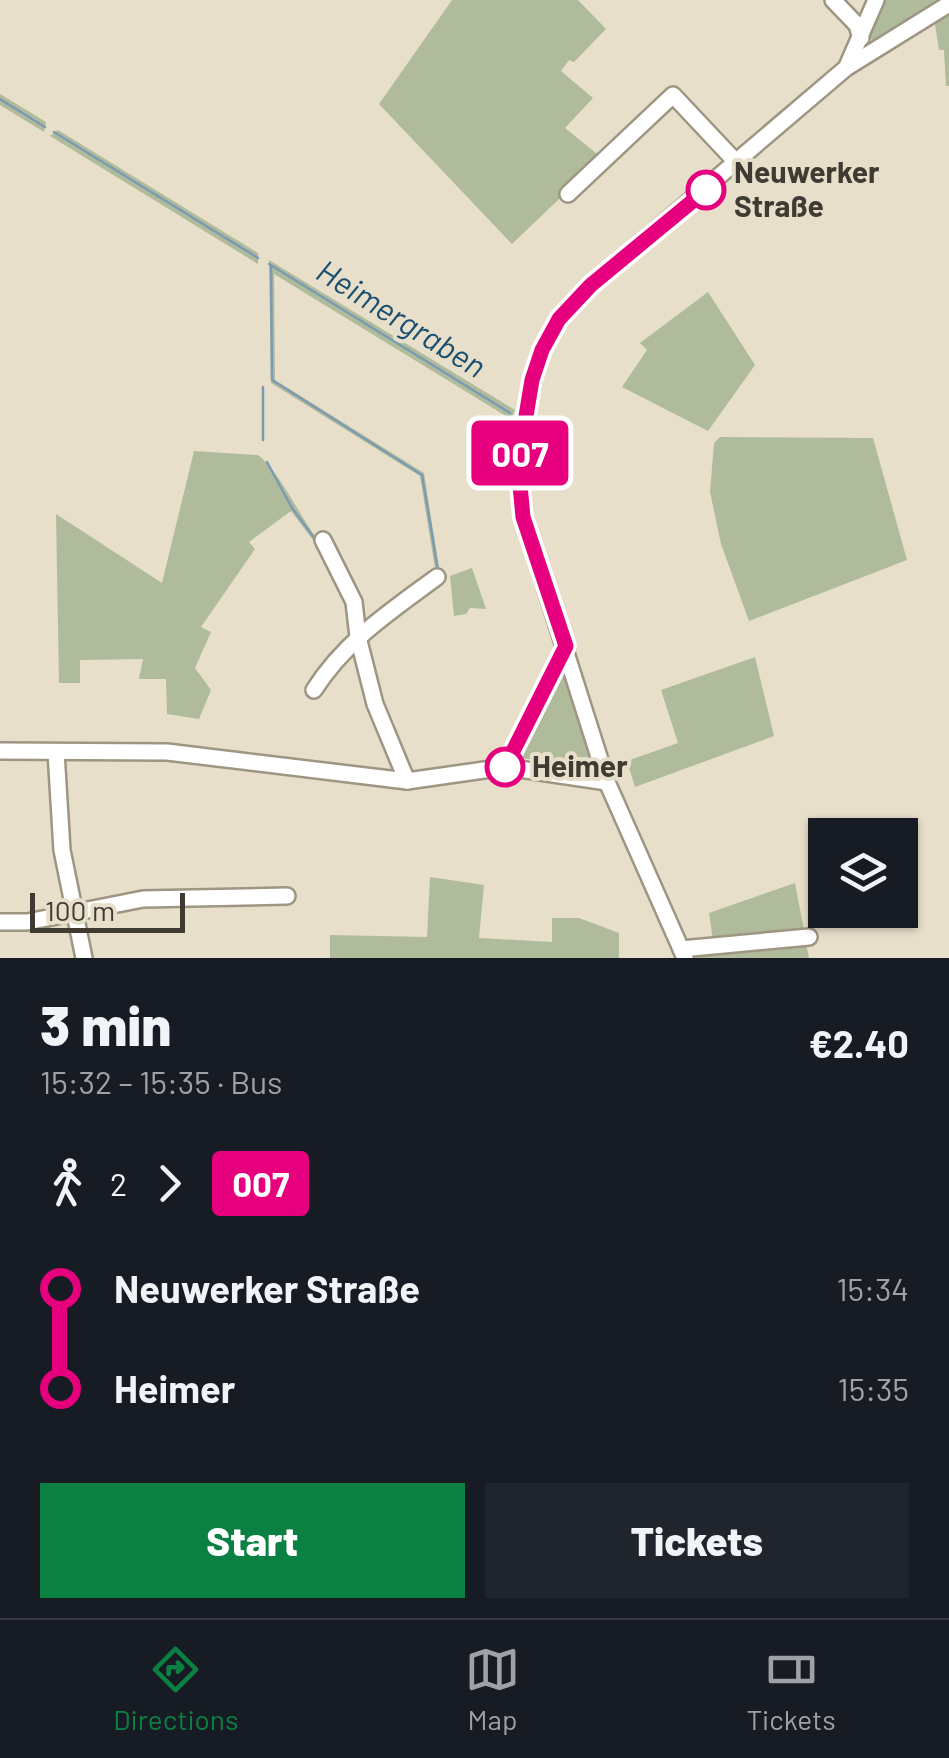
<!DOCTYPE html>
<html lang="en">
<head>
<meta charset="utf-8">
<style>
  :root { --surface:#171b24; --page:#20242c; --text:#f1f3f6; --muted:#9ea1a6; --line:#363941; --accent:#0b8043 }
  body { margin:0; font-family:Barlow,sans-serif; background:var(--page); color:var(--text); height:100vh; display:flex; flex-direction:column; font-size:38px; white-space:nowrap }
  * { box-sizing:border-box; margin:0 }
  p { font-size:32px; color:var(--muted) }
  .icon { flex:none; width:55px; height:55px; fill:none; stroke:currentColor; stroke-width:2; stroke-linecap:round; stroke-linejoin:round }
  .map { position:relative; height:958px; overflow:hidden }
  .details { display:flex; flex-direction:column; background:var(--surface); flex:1 }
  .details>* { flex:none }
  .badge { padding:0 20px; border-radius:8px; font-size:35px; line-height:65px }
  .controls { position:absolute; left:808px; top:818px; display:grid; gap:20px }
  .controls a { display:grid; place-items:center; width:110px; height:110px; border-radius:0px; background:var(--surface); box-shadow:0 2px 8px #0004; font-size:50px }
  .scale { position:absolute; left:30px; bottom:25px; width:155px; box-sizing:border-box; padding-left:10px; border:5px solid #3f3b33; border-top:0; font-size:28px; line-height:35px; white-space:nowrap; color:#3f3b33; -webkit-text-stroke:8px #e8dfcb; paint-order:stroke }
  .map>.badge { position:absolute; translate:-50% -50%; box-shadow:0 0 0 5px #fff }
  .legs { display:flex; align-items:center; gap:15px; height:110px; padding:0 40px; font-size:32px }
  .legs p { margin-inline-start:auto }
  .overview { display:flex; align-items:center; justify-content:space-between; height:170px; padding:0 40px }
  h1 { font-size:55px; font-weight:800; line-height:75px }
  .button { display:flex; gap:20px; margin-top:auto; padding:20px 40px }
  .button a { flex:1; height:115px; border-radius:0px; background:var(--accent); color:#fff; font-size:40px; font-weight:800; line-height:115px; text-align:center }
  .button a+a { background:var(--page); color:var(--text) }
  ul { padding:0 40px; list-style:none }
  li { display:flex; align-items:center; gap:35px; height:100px; font-size:38px }
  li i { display:grid; place-items:center; width:15px; height:100%; margin:0 12px; background:currentColor }
  li i::after { content:''; width:25px; height:25px; margin:-12px; border:8px solid; border-radius:50%; background:var(--surface) }
  li p { margin-inline-start:auto }
  li:first-child i { background:linear-gradient(#0000 50%,currentColor 0) }
  li:last-child i { background:linear-gradient(currentColor 50%,#0000 0) }
  .tabs { display:flex; justify-content:space-around; align-items:center; height:140px; border-top:2px solid var(--line); background:var(--surface); font-size:28px; color:var(--muted) }
  .tabs a { display:grid; justify-items:center; gap:5px }
  .tabs .active { color:var(--accent) }
  .map>svg:first-child { display:block }
  .green { fill:#afbb9a }
  .lines { fill:none; stroke-linecap:round; stroke-linejoin:round }
  .stream { stroke:#7c9bb2; stroke-width:2.5 }
  .minor-casing { stroke:#9e9582; stroke-width:20 }
  .minor { stroke:#fff; stroke-width:15 }
  .line-1-casing { stroke:#fff; stroke-width:22 }
  .line-1 { stroke:#e6007e; stroke-width:15 }
  .stop-1-dot { fill:#fff; stroke:#e6007e; stroke-width:5 }
  .labels { text-anchor:middle; stroke-width:8; stroke-linejoin:round; paint-order:stroke }
  .stop-label { font-size:30px; font-weight:bold; fill:#3f3b33; stroke:#e8dfcb; text-anchor:start }
  .water-label { font-size:32px; font-style:italic; fill:#1a4f70; stroke:#e8dfcb }
</style>
</head>
<body>
<div class="map">
<svg width="949" height="958" viewBox="0 0 949 958">
  <rect width="100%" height="100%" fill="#e8dfcb"/>
  <g class="green">
    <path d="M452,0H578L606,29L574,62L569,60L561,71L593,98L565,128L602,158L512,244L379,104Z"/>
    <path d="M881,0H945L876,42L869,38L868,30Z"/>
    <path d="M949,15V86H946L944,50H939L935,24Z"/>
    <path d="M0,94L46,122L44,132L0,105Z"/>
    <path d="M58,130L258,253V264L50,136Z"/>
    <path d="M269,260L515,410L511,419L274,274L275,380L424,473L440,574L436,575L420,476L271,383Z"/>
    <path d="M708,292L755,365L708,431L622,387L647,350L640,343Z"/>
    <path d="M720,437L873,438L907,560L749,621L721,544L710,492L714,443Z"/>
    <path d="M194,451L258,455C279,471 298,513 317,539L313,540L291,511L249,542L255,549L201,627L211,632L195,668L211,690L199,719L167,714L166,679H139L143,659L80,660V683H59L56,514L162,583Z"/>
    <path d="M472,568L486,609L470,608L466,614L454,616L450,576Z"/>
    <path d="M755,657L774,736L635,787L627,761L678,743L661,690Z"/>
    <path d="M561,674L566,676L594,764L588,769L516,757Z"/>
    <path d="M430,877L484,885L479,938L552,942V918H579L619,933V958H330V935L427,937Z"/>
    <path d="M795,883L804,930L713,940L709,913Z"/>
    <path d="M806,943L809,958H697L695,954Z"/>
  </g>
  <g class="lines">
    <g class="stream">
      <path d="M0,99L45,127"/>
      <path d="M54,132L258,258"/>
      <path d="M269,264L510,413"/>
      <path d="M271,266L272,380L422,475L438,570"/>
      <path d="M263,387V440"/>
      <path d="M267,462L292,508L315,539"/>
    </g>
    <defs>
      <g id="minor">
        <path d="M833,0L857,25L861,38"/>
        <path d="M848,64L876,0"/>
        <path d="M568,194L673,95L737,163"/>
        <path d="M323,540L354,602L358,637L375,704L407,781"/>
        <path d="M314,690C345,641 391,611 437,577"/>
        <path d="M0,751L167,752L407,781L505,767L607,782"/>
        <path d="M56,752L62,850L84,958"/>
        <path d="M505,767L567,647"/>
        <path d="M0,922H27L143,899L287,896"/>
        <path d="M681,949L809,937"/>
        <path d="M685,958L607,782L523,517L518,464L533,380L542,350L559,319L591,285L846,68L949,4"/>
      </g>
    </defs>
    <use href="#minor" class="minor-casing"/>
    <use href="#minor" class="minor"/>
  </g>
  <g class="lines">
    <defs>
      <path id="line-1" d="M505,767L566,646L523,517L518,464L532,380L542,350L559,319L591,285L706,190"/>
    </defs>
    <use href="#line-1" class="line-1-casing"/>
    <use href="#line-1" class="line-1"/>
  </g>
  <g class="stop-1-dot">
    <circle cx="706" cy="190" r="18"/>
    <circle cx="505" cy="767" r="18"/>
  </g>
  <g class="labels">
    <g class="stop-label">
      <text x="734" y="183">Neuwerker<tspan x="734" dy="34">Straße</tspan></text>
      <text x="532" y="777">Heimer</text>
    </g>
    <g class="water-label">
      <text transform="translate(401 319) rotate(32)" y="11">Heimergraben</text>
    </g>
  </g>
</svg>
<div class="controls">
<a><svg class="icon" aria-label="layers" viewBox="0 0 24 24"><path d="M12 4l9 5-9 5-9-5zM3 14l9 5 9-5"/></svg></a>
</div>
<div class="scale">100 m</div>
<b class="badge" style="left:520px;top:453px;background:#e6007e;color:#fff">007</b>
</div>
<section class="details">
<div class="overview"><div><h1>3 min</h1><p>15:32 – 15:35 · Bus</p></div><b>€2.40</b></div>
<div class="legs"><svg class="icon" aria-label="walk" viewBox="0 0 24 24"><circle cx="13" cy="4" r="2"/><path d="M13 8l-2 6 4 7M11 14l-3 7M7 12l3-4h3l4 4"/></svg>2<svg class="icon" aria-label="forward" viewBox="0 0 24 24"><path d="M9 5l7 7-7 7"/></svg><b class="badge" style="background:#e6007e;color:#fff">007</b></div>
<ul>
<li><i style="color:#e6007e"></i><b>Neuwerker Straße</b><p>15:34</p></li>
<li><i style="color:#e6007e"></i><b>Heimer</b><p>15:35</p></li>
</ul>
<div class="button"><a>Start</a><a>Tickets</a></div>
</section>
<nav class="tabs">
<a class="active"><svg class="icon" aria-label="directions" viewBox="0 0 24 24"><path d="M12 3l9 9-9 9-9-9zM9 14v-3h6M13 9l2 2-2 2"/></svg>Directions</a>
<a><svg class="icon" aria-label="map" viewBox="0 0 24 24"><path d="M3 6l6-2 6 2 6-2v14l-6 2-6-2-6 2zM9 4v14M15 6v14"/></svg>Map</a>
<a><svg class="icon" aria-label="tickets" viewBox="0 0 24 24"><path d="M3 7h18v10H3zM15 7v10"/></svg>Tickets</a>
</nav>
</body>
</html>
